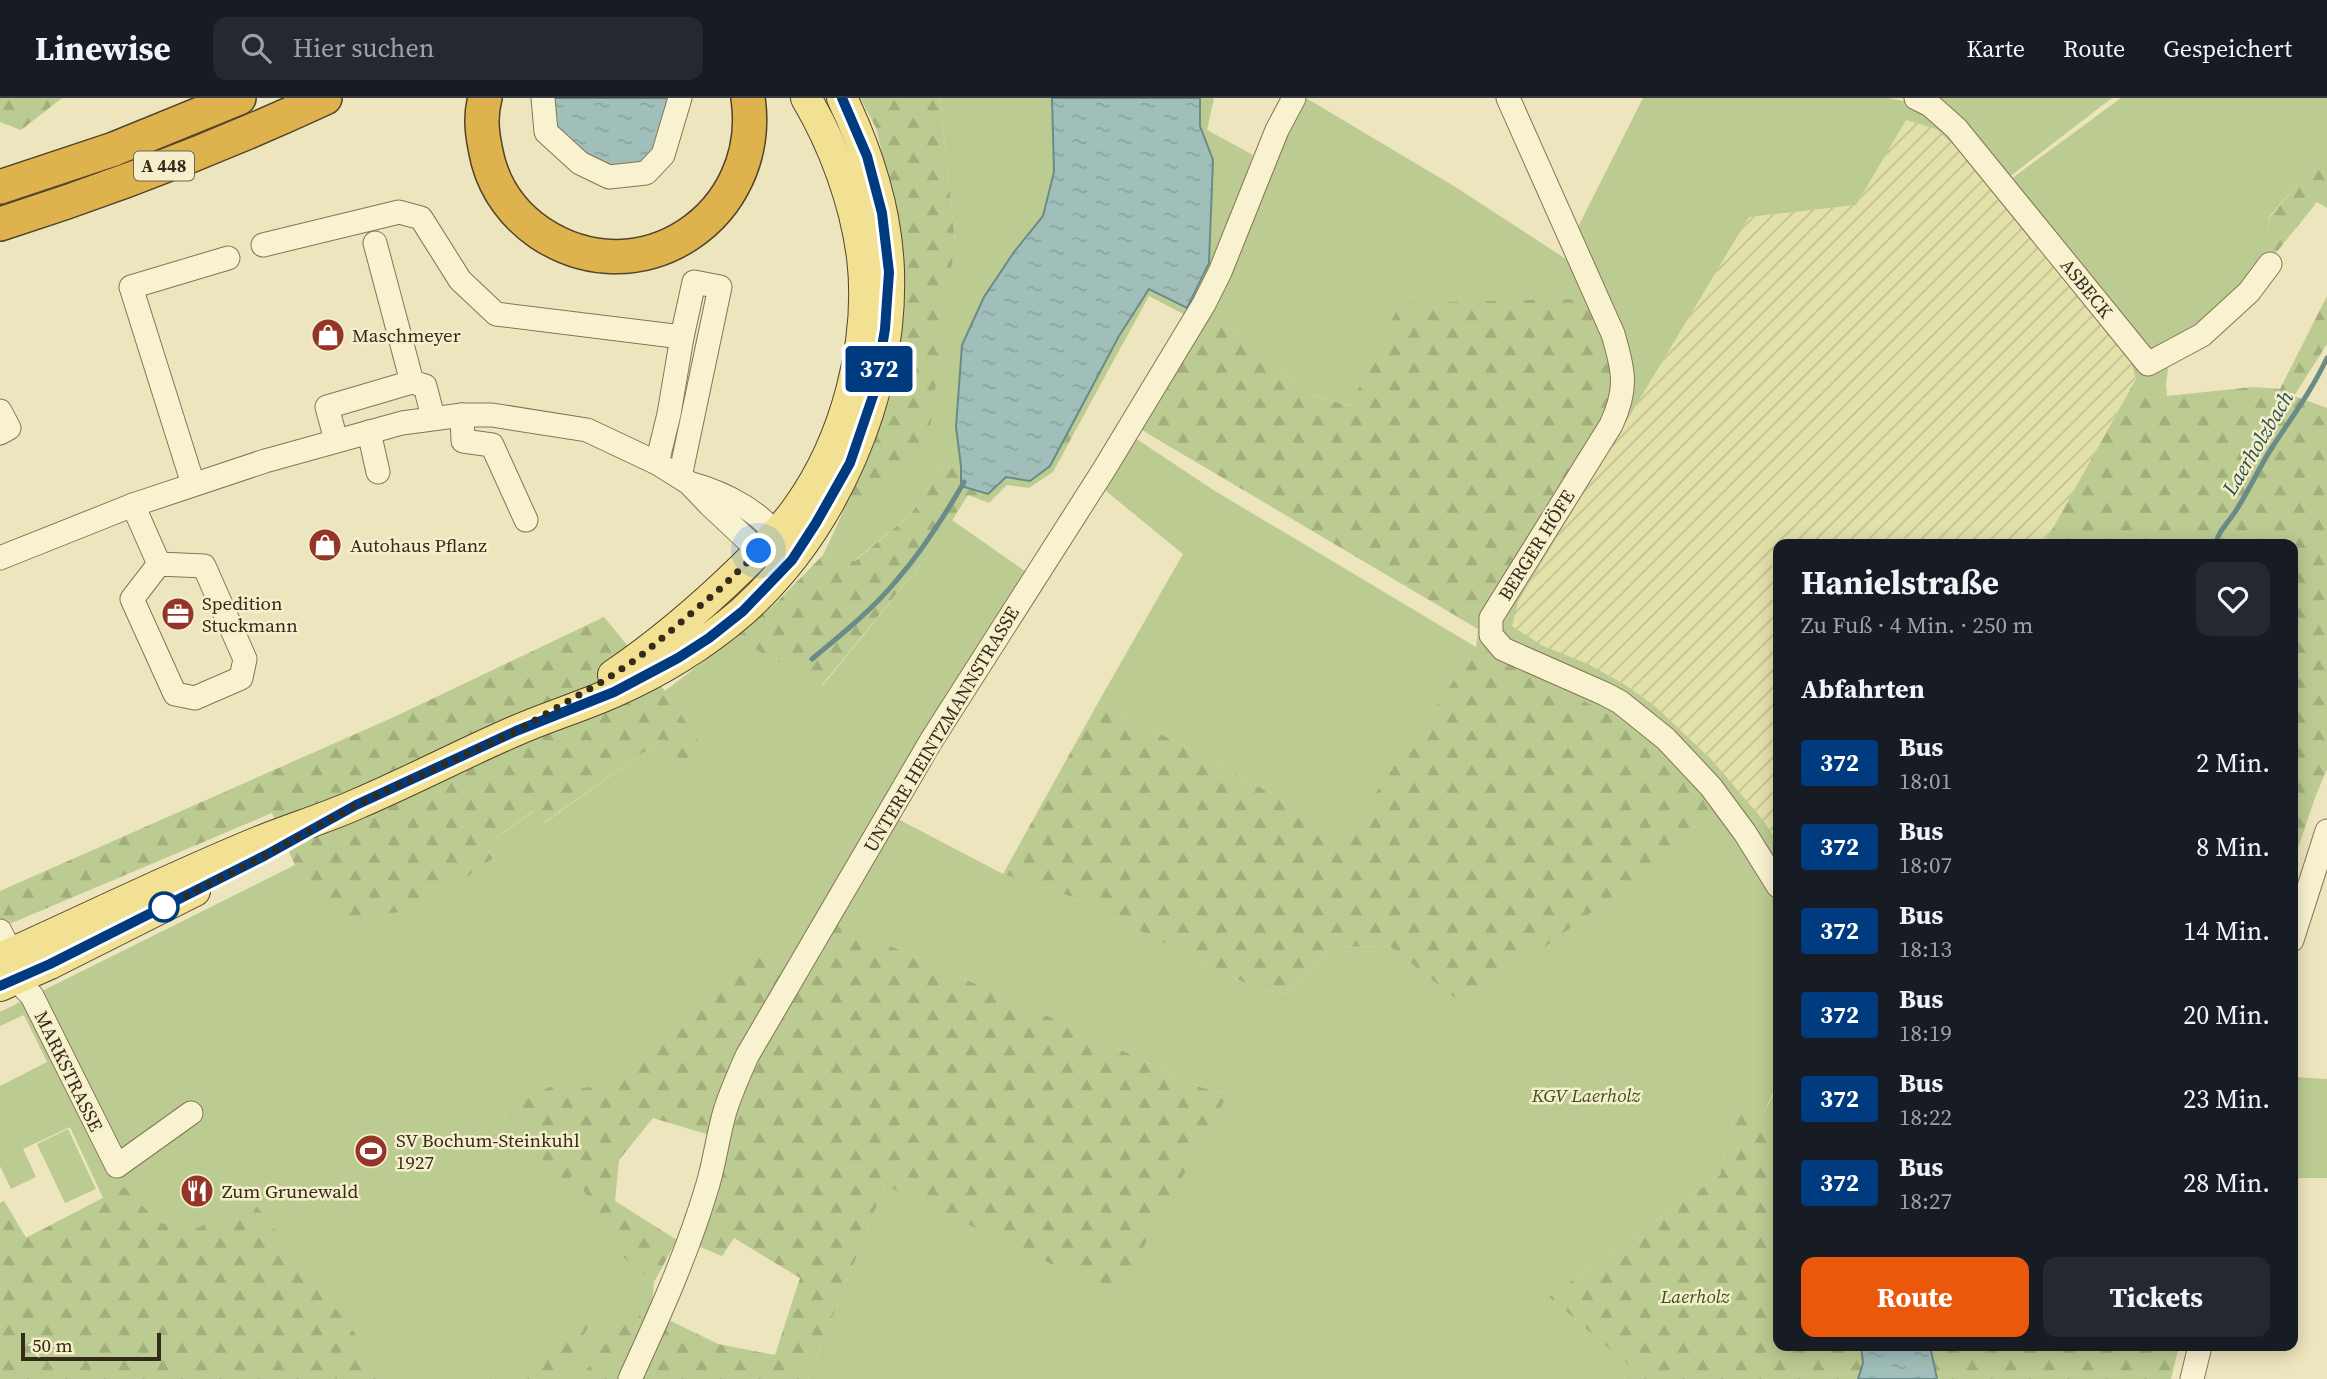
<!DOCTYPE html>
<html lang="de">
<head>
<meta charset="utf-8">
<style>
  :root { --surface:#171b24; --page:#242831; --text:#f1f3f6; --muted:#9ea1a6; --line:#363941; --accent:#ea580c }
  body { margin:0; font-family:"Source Serif 4",serif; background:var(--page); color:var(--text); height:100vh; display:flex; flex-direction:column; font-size:26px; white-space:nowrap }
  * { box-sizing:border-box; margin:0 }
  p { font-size:23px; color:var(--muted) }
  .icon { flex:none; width:38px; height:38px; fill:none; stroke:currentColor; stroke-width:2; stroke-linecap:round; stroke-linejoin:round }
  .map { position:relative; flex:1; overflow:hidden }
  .panel { position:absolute; left:1773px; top:441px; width:525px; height:812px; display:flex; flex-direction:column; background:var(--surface); border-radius:14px; box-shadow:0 4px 18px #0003 }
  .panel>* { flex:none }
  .badge { padding:0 14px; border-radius:5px; font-size:24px; line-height:46px }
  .scale { position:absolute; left:21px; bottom:18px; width:140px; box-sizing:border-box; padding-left:7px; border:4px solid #342b1b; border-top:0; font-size:19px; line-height:24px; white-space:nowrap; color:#342b1b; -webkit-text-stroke:5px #f5efcc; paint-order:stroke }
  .you { position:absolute; width:35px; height:35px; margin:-18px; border:5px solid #fff; border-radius:50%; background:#1a73e8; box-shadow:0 0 0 10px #1a73e833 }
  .map>.badge { position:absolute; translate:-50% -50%; box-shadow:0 0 0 4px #fff }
  h2 { padding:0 28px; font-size:26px; line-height:63px }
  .round { display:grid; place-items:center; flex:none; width:74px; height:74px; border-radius:14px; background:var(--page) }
  .headline { display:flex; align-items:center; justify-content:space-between; height:119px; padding:0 28px }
  h1 { font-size:33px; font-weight:700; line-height:52px }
  .action { display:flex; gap:14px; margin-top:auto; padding:14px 28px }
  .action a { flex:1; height:80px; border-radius:14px; background:var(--accent); color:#fff; font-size:28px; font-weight:700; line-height:80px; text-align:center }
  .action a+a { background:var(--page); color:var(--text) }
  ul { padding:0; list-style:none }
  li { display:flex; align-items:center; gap:21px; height:84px; padding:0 28px }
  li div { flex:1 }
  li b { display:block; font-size:26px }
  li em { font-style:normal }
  li .badge { min-width:77px; font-weight:700; text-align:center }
  header { display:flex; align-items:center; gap:42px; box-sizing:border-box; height:98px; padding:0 35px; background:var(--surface); border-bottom:2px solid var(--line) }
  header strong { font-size:33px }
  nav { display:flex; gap:38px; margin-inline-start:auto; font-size:24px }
  .search { width:490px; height:63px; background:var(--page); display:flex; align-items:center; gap:18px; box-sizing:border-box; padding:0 24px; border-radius:14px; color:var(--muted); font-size:26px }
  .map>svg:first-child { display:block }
  .farmland { fill:url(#farmland-furrows) }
  .green { fill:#bccb91 }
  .forest { fill:url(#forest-firs) }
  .water { fill:url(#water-ripples); stroke:#698c88; stroke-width:2 }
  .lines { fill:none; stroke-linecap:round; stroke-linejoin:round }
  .stream { stroke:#698c88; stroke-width:5 }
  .minor-casing { stroke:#857556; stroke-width:25 }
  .major-casing { stroke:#52432b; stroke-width:32 }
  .highway-casing { stroke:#52432b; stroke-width:36 }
  .minor { stroke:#f8f2d0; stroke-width:23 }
  .major { stroke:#f2e193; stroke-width:30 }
  .highway { stroke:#deb24c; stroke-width:33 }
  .line-casing { stroke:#fff; stroke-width:16 }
  .line { stroke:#003b80; stroke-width:10 }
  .walk { stroke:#342b1b; stroke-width:7; stroke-dasharray:0 12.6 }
  .stop-dot { fill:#fff; stroke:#003b80; stroke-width:3.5 }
  .labels { text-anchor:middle; stroke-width:5; stroke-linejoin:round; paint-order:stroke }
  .shield { fill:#f5efcc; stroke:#6e6650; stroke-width:2 }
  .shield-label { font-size:18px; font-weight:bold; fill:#342b1b }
  .street-label { font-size:19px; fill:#342b1b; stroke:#f5efcc }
  .poi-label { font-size:19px; fill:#342b1b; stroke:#f5efcc; text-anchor:start }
  .park-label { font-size:19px; font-style:italic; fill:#3e5122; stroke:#f5efcc }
  .water-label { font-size:21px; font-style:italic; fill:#2a5154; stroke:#f5efcc }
</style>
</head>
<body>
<header>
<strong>Linewise</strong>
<div class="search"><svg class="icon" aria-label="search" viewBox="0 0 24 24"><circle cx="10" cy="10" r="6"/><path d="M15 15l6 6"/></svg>Hier suchen</div>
<nav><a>Karte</a><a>Route</a><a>Gespeichert</a></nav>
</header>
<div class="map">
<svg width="2327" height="1281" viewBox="0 0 2327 1281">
  <defs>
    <pattern id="farmland-furrows" width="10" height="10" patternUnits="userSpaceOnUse" patternTransform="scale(1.75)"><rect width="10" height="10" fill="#e3e1aa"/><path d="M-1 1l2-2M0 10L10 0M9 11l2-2" fill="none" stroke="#c3c192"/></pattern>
    <pattern id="forest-firs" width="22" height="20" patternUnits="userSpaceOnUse" patternTransform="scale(1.75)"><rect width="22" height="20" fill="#bccb91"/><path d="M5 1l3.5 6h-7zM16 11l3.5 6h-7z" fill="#a2ae7c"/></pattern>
    <pattern id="water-ripples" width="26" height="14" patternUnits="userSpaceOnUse" patternTransform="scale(1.75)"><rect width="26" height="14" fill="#a1bfba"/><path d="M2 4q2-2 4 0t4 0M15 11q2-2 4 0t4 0" fill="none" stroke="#8ba49f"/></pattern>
  </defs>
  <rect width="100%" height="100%" fill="#ede5bd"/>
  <path class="farmland" d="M1906,21L1936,31L1967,59L2048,154L2132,264L2136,281L2044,446H1778V745L1763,722L1712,662L1656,609L1624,586L1588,566L1541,547L1511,528L1518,504L1749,119L1856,107Z"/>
  <g class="green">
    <path d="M940,0H1214L1207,32L1253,57L1217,166L1187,218L1149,198L1103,282L1088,266L958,344L911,416L854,463L823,457L839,423L860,414L955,142Z"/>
    <path d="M1306,0L1457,90L1566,161L1577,131L1643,0H1889L1917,6L1922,0H2112L2008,80L2011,81L2121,0H2327V60L2298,86L2268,120L2271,161L2243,193L2171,249L2166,286L2167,298L2136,281L2131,264L2048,154L1967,59L1936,31L1906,22L1856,107L1749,119L1518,504L1512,528L1541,547L1588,566L1624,586L1656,609L1712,662L1763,722L1778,745V985L1760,1022L1739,993L1720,1077L1549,1199L1633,1270L1624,1281H808L885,1087L1228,996L1200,989L1070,928L837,824L896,720L1003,776L1072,799L1257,891L1285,896L1332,849L1389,848L1465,908L1342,745L1260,689L1099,603L1183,456L1101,389L1132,338L1215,393L1476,549L1478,531L1607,322L1400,205L1351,308L1310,296L1211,213L1242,151L1273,60Z"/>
    <path d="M952,422L1029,476L732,975L653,1020L599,1066L622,1151L654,1184L650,1222L622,1281H0V1105L4,1103L26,1140L103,1100L70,1029L23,1051L36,1079L11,1091L0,1068V988L47,964L24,917L0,928V914L295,767L304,788L493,759L485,748L534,713L544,725L663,641L703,651L665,593L734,540L823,587L938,445Z"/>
    <path d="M2293,979L2327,981V1080H2293Z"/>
    <path d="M68,1031L96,1091L65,1105L37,1046Z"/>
  </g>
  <g class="forest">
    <path d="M0,0H62L21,32L0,24Z"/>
    <path d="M860,0H940L955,142L930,331L860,414L839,423L892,295L903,186L900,132L876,30Z"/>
    <path d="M2327,60V110L2317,104L2271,161L2268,121L2298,86Z"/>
    <path d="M2327,198V246L2294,298L2327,310V671L2316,697L2293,765L2292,446H2044L2136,281L2167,298L2253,289L2280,291Z"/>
    <path d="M1587,201L1609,246L1613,290L1607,322L1478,531L1140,331L1211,213L1310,296L1350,308L1400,205Z"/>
    <path d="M1088,266L1103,282L1053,374L1029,390L1007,387L989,405L968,397L938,445L822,587L734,540L777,504L823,457L855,463L911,416L958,344L957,324Z"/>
    <path d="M604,519L665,593L704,651L681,664L663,641L543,725L533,713L485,748L493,760L419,813L345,818L304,788L272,715L0,830V793L394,619Z"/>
    <path d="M1477,549L1609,616L1676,669L1720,719L1465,908L1389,848L1332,849L1285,896L1257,891L1072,799L1003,776L1099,603L1260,689L1342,744Z"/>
    <path d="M837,824L1070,928L1200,989L1228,996L1117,1197L885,1087L808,1281H640L667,1221L718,1246L775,1257L800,1180L734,1140L722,1158L698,1148L726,1042L653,1020L619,1062L615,1103L677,1142L654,1184L618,1155L573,1073L567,1093L506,1014L549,989L568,993L590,989L660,942L764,845L806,880Z"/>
    <path d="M1778,989V1248H2179L2171,1281H1624L1632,1270L1549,1199L1720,1077L1739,992L1760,1021Z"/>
    <path d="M124,1089L159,1125L198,1130L251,1101L390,1281H0V1105L4,1103L26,1140Z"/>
    <path d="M634,1206L644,1225L614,1281H580Z"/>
    <path d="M599,1212L571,1257L545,1281H478L499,1280L523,1270Z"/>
  </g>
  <g class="water">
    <path d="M552,0H672L651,61L623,73C603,64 559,46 553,22C552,15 553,7 552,0Z"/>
    <path d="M1052,0H1200V28L1213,62L1209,165L1187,210L1149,191L1119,238L1050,368L1030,383L1006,379L988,396L961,388V368L956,329L962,247L984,199L1014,154L1043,118L1054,74Z"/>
    <path d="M1861,1248H1930L1937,1281H1858L1863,1265Z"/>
  </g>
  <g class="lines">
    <g class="stream">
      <path d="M2216,446C2218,433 2228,425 2235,414C2249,393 2259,369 2273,348C2292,319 2312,292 2327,260"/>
      <path d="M812,561C841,537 872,512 896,483C922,453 944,419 964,384"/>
    </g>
    <defs>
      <g id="minor">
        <path d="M543,0L546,34L580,65L609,79L646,75L663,57L680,0"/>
        <path d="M1508,0L1613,236C1624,273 1628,291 1611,327L1491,520V537L1503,551L1605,596L1620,604L1666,641L1711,689L1745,735L1778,788"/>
        <path d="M1916,0L1930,7L1956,30L2148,266L2202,237L2249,194L2270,166"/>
        <path d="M375,145L412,284L425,288L433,319"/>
        <path d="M263,147L399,114L421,120L460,182L496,216L682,239L669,316L657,365"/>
        <path d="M0,313L9,330L0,335"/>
        <path d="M462,317L463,343L492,347L526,422"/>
        <path d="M369,334L378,374"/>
        <path d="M336,342L327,309L412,284"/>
        <path d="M680,379L720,189L694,184L682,239"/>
        <path d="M689,385C726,395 765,415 785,449"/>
        <path d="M193,386L131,189L228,160"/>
        <path d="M133,407L159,466"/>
        <path d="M0,460L133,407L265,363L402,325L462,317H492L587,332L657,365L689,385L710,407L759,453L775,457"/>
        <path d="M159,466L204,468L245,561L241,580L195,600L175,596L132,501Z"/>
        <path d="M0,833L11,855L14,871"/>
        <path d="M2292,842L2327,733"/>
        <path d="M3,874L16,881L32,898L117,1068L191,1015"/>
        <path d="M630,1281C659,1218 688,1154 708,1086C715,1062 718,1037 725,1013C731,994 739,976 747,958L931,643L1105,370L1204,206L1220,174L1277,32L1294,0"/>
        <path d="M2192,1281L2200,1248"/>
      </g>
      <g id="major">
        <path d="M613,577C660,545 703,508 743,469C762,450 782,432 797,410C846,342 872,243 862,159C855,105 834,47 806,0"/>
        <path d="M0,860C87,821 172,779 260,743C292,730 326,720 357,706C411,683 462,656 515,633C547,619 580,609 612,595C658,575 704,547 742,514C834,432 893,297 889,173C887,113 868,54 842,0"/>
        <path d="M0,888L50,866L195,793"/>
      </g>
      <g id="highway">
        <path d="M485,0C479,21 483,42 488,63C496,93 515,118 540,135C641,202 765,117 748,0"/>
        <path d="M0,89L114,51L239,0"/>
        <path d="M0,126C111,91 219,49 325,0"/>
      </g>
    </defs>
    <use href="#minor" class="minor-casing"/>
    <use href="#major" class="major-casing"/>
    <use href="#highway" class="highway-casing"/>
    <use href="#minor" class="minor"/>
    <use href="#major" class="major"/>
    <use href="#highway" class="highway"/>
  </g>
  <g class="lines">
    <defs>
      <path id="line" d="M0,888L50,866L266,757L356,707L516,633L614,594L678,560L709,540L743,513L792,462L816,425L850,365L875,292L885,231L889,174L882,115L867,58L842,0"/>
    </defs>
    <use href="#line" class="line-casing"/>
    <use href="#line" class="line"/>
    <path class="walk" d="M164,809L266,757L356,707L516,633L605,582L638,560L673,531L722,489L759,453"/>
  </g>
  <defs>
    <symbol id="shop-disc" viewBox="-11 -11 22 22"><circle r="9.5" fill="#943527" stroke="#f5efcc"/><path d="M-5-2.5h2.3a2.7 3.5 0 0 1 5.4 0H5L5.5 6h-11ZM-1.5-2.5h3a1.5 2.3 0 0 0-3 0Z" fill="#fff"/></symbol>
    <symbol id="office-disc" viewBox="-11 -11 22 22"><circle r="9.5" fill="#943527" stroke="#f5efcc"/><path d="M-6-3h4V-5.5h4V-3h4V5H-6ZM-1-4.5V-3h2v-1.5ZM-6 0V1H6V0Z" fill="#fff"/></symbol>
    <symbol id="stadium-disc" viewBox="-11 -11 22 22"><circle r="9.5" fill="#943527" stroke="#f5efcc"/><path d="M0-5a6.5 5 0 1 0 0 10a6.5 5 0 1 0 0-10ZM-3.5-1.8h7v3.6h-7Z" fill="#fff"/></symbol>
    <symbol id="restaurant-disc" viewBox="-11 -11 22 22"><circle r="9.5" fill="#943527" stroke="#f5efcc"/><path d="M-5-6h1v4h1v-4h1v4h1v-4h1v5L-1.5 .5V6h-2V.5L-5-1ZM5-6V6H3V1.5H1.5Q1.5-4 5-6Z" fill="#fff"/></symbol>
  </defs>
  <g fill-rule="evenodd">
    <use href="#shop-disc" x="309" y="218" width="38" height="38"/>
    <use href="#shop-disc" x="306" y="428" width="38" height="38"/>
    <use href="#office-disc" x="159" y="497" width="38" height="38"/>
    <use href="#stadium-disc" x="352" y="1034" width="38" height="38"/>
    <use href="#restaurant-disc" x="178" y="1074" width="38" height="38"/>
  </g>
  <circle class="stop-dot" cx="164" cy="809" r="14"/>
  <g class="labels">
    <rect class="shield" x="134" y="53.5" width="60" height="29" rx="5"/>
    <g class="shield-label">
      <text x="164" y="74">A 448</text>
    </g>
    <g class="street-label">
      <text transform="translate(2087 190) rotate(51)" y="7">ASBECK</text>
      <text transform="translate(1536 447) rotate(-58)" y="7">BERGER HÖFE</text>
      <text transform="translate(941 631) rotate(-59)" y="7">UNTERE HEINTZMANNSTRASSE</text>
      <text transform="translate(69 973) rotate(64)" y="7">MARKSTRASSE</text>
    </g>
    <g class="poi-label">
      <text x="352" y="244">Maschmeyer</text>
      <text x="350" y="454">Autohaus Pflanz</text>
      <text x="202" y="512">Spedition<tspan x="202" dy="22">Stuckmann</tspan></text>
      <text x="396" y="1049">SV Bochum-Steinkuhl<tspan x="396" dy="22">1927</tspan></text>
      <text x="222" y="1100">Zum Grunewald</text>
    </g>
    <g class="park-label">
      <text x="1586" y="1004">KGV Laerholz</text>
      <text x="1695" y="1205">Laerholz</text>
    </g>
    <g class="water-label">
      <text transform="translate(2258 345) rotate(-59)" y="7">Laerholzbach</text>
    </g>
  </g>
</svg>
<div class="scale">50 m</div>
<div class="you" style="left:759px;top:453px"></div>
<b class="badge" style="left:879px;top:271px;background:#003b80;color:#fff">372</b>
<section class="panel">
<div class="headline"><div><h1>Hanielstraße</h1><p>Zu Fuß · 4 Min. · 250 m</p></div><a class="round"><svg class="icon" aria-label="heart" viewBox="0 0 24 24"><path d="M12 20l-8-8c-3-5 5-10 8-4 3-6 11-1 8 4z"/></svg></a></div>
<h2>Abfahrten</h2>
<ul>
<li><span class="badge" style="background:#003b80;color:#fff">372</span><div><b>Bus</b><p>18:01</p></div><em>2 Min.</em></li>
<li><span class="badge" style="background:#003b80;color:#fff">372</span><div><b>Bus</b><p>18:07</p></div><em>8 Min.</em></li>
<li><span class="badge" style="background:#003b80;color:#fff">372</span><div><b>Bus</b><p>18:13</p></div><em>14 Min.</em></li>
<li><span class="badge" style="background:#003b80;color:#fff">372</span><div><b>Bus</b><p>18:19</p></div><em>20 Min.</em></li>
<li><span class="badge" style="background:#003b80;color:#fff">372</span><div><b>Bus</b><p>18:22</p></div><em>23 Min.</em></li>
<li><span class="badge" style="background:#003b80;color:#fff">372</span><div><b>Bus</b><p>18:27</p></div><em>28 Min.</em></li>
</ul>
<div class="action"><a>Route</a><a>Tickets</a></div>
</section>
</div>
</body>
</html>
